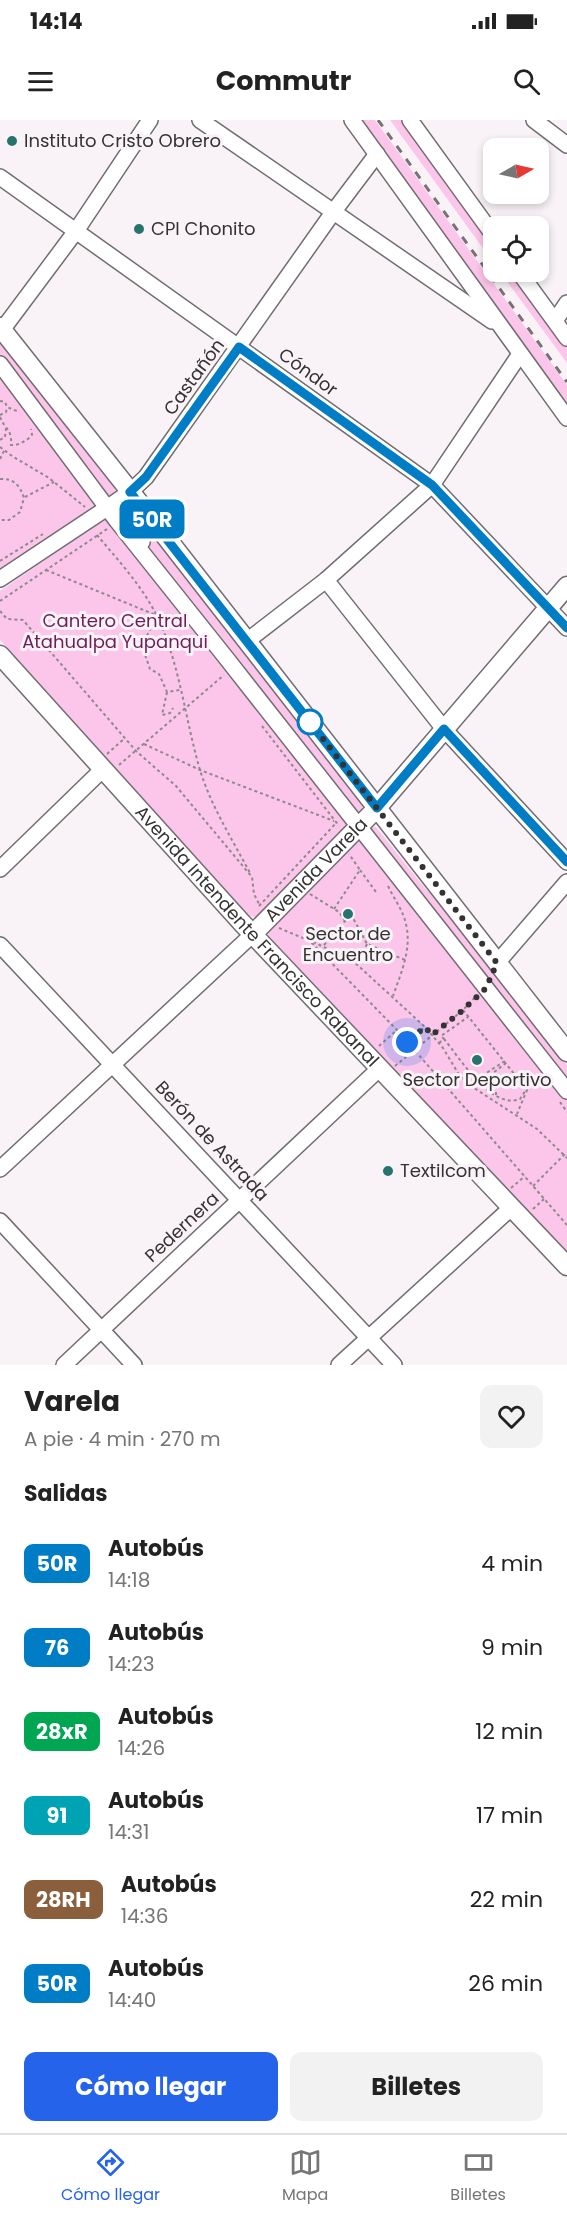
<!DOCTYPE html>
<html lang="es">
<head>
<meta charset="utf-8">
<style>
  :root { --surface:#fff; --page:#f2f2f2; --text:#222; --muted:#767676; --line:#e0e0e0; --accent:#2563eb }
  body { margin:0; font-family:Poppins,sans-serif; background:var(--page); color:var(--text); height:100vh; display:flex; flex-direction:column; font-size:22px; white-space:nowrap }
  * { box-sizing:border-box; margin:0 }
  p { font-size:20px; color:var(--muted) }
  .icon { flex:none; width:33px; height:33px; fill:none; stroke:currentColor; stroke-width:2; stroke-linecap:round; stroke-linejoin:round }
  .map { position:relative; height:1245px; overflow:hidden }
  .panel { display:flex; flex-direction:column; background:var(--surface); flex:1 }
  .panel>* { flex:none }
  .badge { padding:0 12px; border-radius:9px; font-size:21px; line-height:39px }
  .needle { width:39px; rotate:81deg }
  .buttons { position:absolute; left:483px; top:18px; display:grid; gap:12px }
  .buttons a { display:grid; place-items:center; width:66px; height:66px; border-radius:12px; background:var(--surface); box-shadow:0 3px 9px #0003; font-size:30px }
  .you { position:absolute; width:30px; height:30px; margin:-15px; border:4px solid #fff; border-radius:50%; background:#1a73e8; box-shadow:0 0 0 9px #1a73e833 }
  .map>.badge { position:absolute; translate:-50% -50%; box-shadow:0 0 0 3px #fff }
  h2 { padding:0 24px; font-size:22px; line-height:54px }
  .round { display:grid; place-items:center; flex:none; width:63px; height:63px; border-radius:12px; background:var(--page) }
  .headline { display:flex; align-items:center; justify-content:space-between; height:102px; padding:0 24px }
  h1 { font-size:28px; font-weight:700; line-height:45px }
  .primary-button { display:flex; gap:12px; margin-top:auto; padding:12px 24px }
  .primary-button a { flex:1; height:69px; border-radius:12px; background:var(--accent); color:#fff; font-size:24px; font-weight:700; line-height:69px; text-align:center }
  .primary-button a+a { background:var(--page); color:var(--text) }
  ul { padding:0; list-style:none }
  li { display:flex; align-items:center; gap:18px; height:84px; padding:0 24px }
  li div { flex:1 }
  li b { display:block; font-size:22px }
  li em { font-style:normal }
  li .badge { min-width:66px; font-weight:700; text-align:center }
  .status { display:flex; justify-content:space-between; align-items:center; height:42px; padding:0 30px; background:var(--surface); direction:ltr }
  .status svg { height:16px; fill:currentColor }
  header { display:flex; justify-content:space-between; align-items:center; height:78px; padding:0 24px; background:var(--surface); font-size:27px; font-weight:700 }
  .dock { display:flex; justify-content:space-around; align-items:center; height:84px; border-top:2px solid var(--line); background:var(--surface); font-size:16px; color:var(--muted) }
  .dock a { display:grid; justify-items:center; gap:3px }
  .dock .on { color:var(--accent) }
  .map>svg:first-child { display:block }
  .green { fill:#fcc5ea }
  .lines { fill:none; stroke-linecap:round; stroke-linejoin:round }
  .minor-casing { stroke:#726d70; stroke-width:18 }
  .major-casing { stroke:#726d70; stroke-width:21 }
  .path { stroke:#8d898c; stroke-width:2; stroke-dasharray:3 3; stroke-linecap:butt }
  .minor { stroke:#fff; stroke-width:15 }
  .major { stroke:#fff; stroke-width:18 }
  .rail { stroke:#777375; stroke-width:3; stroke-dasharray:8 8; stroke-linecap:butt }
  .line-casing { stroke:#fff; stroke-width:14 }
  .line { stroke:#007dc5; stroke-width:9 }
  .walk { stroke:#343233; stroke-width:6; stroke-dasharray:0 10.8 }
  .poi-dot { fill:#29736e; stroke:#f9f3f7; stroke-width:2 }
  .stop-dot { fill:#fff; stroke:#007dc5; stroke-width:3 }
  .labels { text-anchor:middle; stroke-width:6; stroke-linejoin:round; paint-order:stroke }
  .poi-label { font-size:18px; fill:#343233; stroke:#f9f3f7; text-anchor:start }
  .street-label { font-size:18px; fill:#343233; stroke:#f9f3f7 }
  .park-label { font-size:18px; fill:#6d1f5a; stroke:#f9f3f7 }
</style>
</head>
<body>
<div class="status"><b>14:14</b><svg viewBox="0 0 49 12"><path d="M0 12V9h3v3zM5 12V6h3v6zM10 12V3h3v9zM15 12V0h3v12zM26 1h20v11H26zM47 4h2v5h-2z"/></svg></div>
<header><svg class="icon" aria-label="menu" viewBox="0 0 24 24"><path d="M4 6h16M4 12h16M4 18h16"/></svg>Commutr<svg class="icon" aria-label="search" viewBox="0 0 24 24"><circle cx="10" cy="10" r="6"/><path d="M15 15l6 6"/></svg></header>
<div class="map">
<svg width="567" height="1245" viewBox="0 0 567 1245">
  <rect width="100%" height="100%" fill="#f9f3f7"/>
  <g class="green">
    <path d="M361,0H375L567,265V282L481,167Z"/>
    <path d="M390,0H402L493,127V142Z"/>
    <path d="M500,152H511L567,228V243Z"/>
    <path d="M0,219L114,365L115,371L112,378L0,454Z"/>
    <path d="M122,387L138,393L362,683V689L359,695L256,798L248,795L0,520V471Z"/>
    <path d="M370,707H376L424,767L446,790L567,945V1138L269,822L268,814L270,807Z"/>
  </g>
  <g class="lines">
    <defs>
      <g id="minor">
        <path d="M200,0L492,201"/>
        <path d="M352,0L567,298"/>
        <path d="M410,0L494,116"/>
        <path d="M534,0L567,25"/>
        <path d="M0,57L432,365L567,508"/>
        <path d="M519,152L567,218"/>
        <path d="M555,201L567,183"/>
        <path d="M2,210L76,111L150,0"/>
        <path d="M0,244L117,401L227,539L567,971"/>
        <path d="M130,372C127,391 133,405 142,422"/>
        <path d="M0,459L107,388L130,372L146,357L334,91L377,34"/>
        <path d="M326,460L444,609L567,742"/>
        <path d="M247,521L326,460L432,365L520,234"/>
        <path d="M0,749L103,649"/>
        <path d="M0,825L394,1245"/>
        <path d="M497,843L567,762"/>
        <path d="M0,1049L253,814"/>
        <path d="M0,1101L134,1245"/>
        <path d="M64,1245L380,948"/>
        <path d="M339,1245L511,1088"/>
      </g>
      <g id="major">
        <path d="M0,207L141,385L567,932"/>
        <path id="s1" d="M0,535L242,803L567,1146"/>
        <path id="s2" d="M253,814L377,688L567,466"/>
      </g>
    </defs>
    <use href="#minor" class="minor-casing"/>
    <use href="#major" class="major-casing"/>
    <g class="path">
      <path d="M0,281L5,282L7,287L19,292"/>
      <path d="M0,295L6,292L7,287"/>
      <path d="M0,297C6,311 12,309 11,325C18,326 28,320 32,315L31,309"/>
      <path d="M0,320L5,317L6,308"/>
      <path d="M0,327L12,336L49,358L85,387"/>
      <path d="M0,339L4,331"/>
      <path d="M0,359C13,358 20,365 24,378L20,392L9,400H0"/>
      <path d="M25,377L54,362"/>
      <path d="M97,415C118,440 142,466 157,496C180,544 185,599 200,650C211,686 232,719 250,753"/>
      <path d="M0,441L43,414"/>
      <path d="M46,450L185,507"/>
      <path d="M0,481L107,409"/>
      <path d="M0,491L7,499L23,500L136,631L176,666L252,757L254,774L260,786"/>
      <path d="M156,497L142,526L150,549L159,554L167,572L180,570"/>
      <path d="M167,572L162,595L170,593L173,588"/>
      <path d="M262,606L339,706"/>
      <path d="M144,624L200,650L334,701"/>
      <path d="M107,634L125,618"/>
      <path d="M119,645L224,555"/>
      <path d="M360,750L376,772"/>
      <path d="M388,766C394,779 403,790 406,804C412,829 401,853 393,876"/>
      <path d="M310,774L339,792L345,801"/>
      <path d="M259,786L337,702"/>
      <path d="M334,789L360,750L349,734"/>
      <path d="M279,808L310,821L397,910L567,1105"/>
      <path d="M313,822L352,840L425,907L443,928L458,953L468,964L537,1009L567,1038"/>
      <path d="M324,825L345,801L353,798L367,824L405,840"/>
      <path d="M358,843L367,824"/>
      <path d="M463,890L527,970L517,994"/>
      <path d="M444,919C460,938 491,990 520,979L524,973V967"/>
      <path d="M407,922L425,907"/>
      <path d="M439,923L444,919L441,916L468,897"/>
      <path d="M379,926L397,910"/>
      <path d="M395,946L463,890L477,875"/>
      <path d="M477,959L505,941"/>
      <path d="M503,961L504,957L515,955"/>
      <path d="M480,963L506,943"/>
      <path d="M496,975V966C504,959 515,959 522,967"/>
      <path d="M560,982L567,992"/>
      <path d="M533,1066L567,1032"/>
      <path d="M511,1068L525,1056"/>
      <path d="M533,1089L544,1079"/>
    </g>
    <use href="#minor" class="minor"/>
    <use href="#major" class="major"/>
    <path class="rail" d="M378,0L567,262"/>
  </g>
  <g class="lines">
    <defs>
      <path id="line" d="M567,508L432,365L239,227L146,357L130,372L377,688L444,609L567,742"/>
    </defs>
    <use href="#line" class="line-casing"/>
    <use href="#line" class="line"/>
    <path class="walk" d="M310,602L497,843L486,868L463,890L432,915L425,907L407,922"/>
  </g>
  <g class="poi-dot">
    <circle cx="12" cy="21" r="6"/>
    <circle cx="139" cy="109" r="6"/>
    <circle cx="348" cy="794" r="6"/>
    <circle cx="477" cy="940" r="6"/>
    <circle cx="388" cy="1051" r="6"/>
  </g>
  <circle class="stop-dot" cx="310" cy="602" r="12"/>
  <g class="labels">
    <g class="poi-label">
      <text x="24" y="27">Instituto Cristo Obrero</text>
      <text x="151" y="115">CPI Chonito</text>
      <text x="348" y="820" text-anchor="middle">Sector de<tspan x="348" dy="21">Encuentro</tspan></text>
      <text x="477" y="966" text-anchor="middle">Sector Deportivo</text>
      <text x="400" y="1057">Textilcom</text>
    </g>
    <g class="street-label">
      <text transform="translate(308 252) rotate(36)" y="6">Cóndor</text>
      <text transform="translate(194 257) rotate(-54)" y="6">Castañón</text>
      <text dy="6" stroke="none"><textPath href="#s2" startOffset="90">Avenida Varela</textPath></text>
      <text dy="6" stroke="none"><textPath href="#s1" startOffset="381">Avenida Intendente Francisco Rabanal</textPath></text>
      <text transform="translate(212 1021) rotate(47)" y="6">Berón de Astrada</text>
      <text transform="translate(182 1107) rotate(-43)" y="6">Pedernera</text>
    </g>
    <g class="park-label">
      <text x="115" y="507">Cantero Central<tspan x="115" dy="21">Atahualpa Yupanqui</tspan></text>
    </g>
  </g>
</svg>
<div class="buttons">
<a><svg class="needle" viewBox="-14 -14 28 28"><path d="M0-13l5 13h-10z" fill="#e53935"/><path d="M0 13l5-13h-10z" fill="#767676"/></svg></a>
<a><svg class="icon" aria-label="locate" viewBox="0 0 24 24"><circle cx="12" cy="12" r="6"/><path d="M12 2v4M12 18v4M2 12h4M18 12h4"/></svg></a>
</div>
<div class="you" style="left:407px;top:922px"></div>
<b class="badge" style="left:152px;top:399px;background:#007dc5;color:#fff">50R</b>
</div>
<section class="panel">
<div class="headline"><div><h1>Varela</h1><p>A pie · 4 min · 270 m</p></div><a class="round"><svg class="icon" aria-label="heart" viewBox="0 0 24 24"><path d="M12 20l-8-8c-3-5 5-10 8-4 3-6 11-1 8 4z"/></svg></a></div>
<h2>Salidas</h2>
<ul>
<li><span class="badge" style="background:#007dc5;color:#fff">50R</span><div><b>Autobús</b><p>14:18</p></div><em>4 min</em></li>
<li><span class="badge" style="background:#007dc5;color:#fff">76</span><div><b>Autobús</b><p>14:23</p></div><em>9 min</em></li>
<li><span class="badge" style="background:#00a651;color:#fff">28xR</span><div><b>Autobús</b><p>14:26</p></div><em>12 min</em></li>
<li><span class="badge" style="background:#00a3b4;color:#fff">91</span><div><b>Autobús</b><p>14:31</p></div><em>17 min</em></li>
<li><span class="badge" style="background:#8b5e3c;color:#fff">28RH</span><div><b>Autobús</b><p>14:36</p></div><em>22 min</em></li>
<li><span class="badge" style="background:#007dc5;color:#fff">50R</span><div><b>Autobús</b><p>14:40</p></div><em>26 min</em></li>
</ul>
<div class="primary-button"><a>Cómo llegar</a><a>Billetes</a></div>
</section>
<nav class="dock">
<a class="on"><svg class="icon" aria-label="directions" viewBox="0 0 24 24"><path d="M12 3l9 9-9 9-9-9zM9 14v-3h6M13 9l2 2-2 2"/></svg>Cómo llegar</a>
<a><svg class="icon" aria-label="map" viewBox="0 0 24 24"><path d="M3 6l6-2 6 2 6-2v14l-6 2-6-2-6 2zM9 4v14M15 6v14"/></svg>Mapa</a>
<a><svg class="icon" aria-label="tickets" viewBox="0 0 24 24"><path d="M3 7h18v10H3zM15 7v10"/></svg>Billetes</a>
</nav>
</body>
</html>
